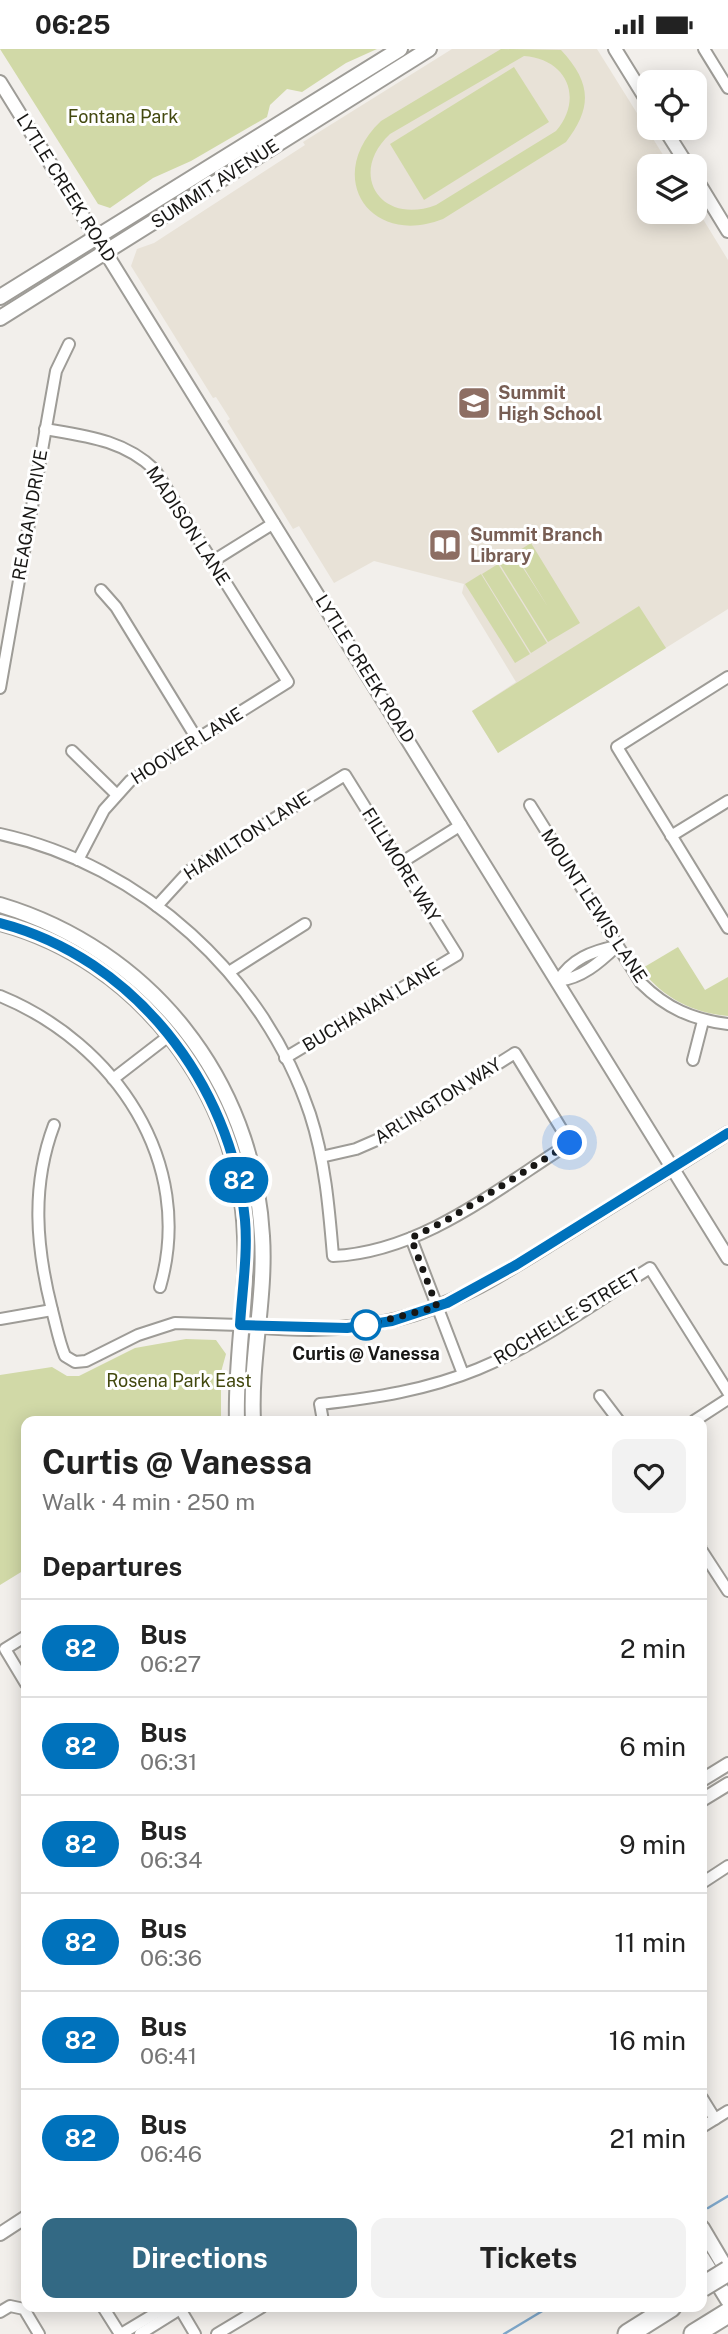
<!DOCTYPE html>
<html lang="en">
<head>
<meta charset="utf-8">
<style>
  :root { --surface:#fff; --page:#f2f2f2; --text:#222; --muted:#767676; --line:#e0e0e0; --accent:#336984 }
  body { margin:0; font-family:"Public Sans",sans-serif; background:var(--page); color:var(--text); height:100vh; display:flex; flex-direction:column; font-size:26px; white-space:nowrap }
  * { box-sizing:border-box; margin:0 }
  p { font-size:23px; color:var(--muted) }
  .icon { flex:none; width:38px; height:38px; fill:none; stroke:currentColor; stroke-width:2; stroke-linecap:round; stroke-linejoin:round }
  .map { position:relative; flex:1; overflow:hidden }
  .drawer { position:absolute; left:21px; top:1367px; width:686px; height:896px; display:flex; flex-direction:column; background:var(--surface); border-radius:14px; box-shadow:0 4px 18px #0003 }
  .drawer>* { flex:none }
  .badge { padding:0 14px; border-radius:23px; font-size:24px; line-height:46px }
  .fabs { position:absolute; left:637px; top:21px; display:grid; gap:14px }
  .fabs a { display:grid; place-items:center; width:70px; height:70px; border-radius:14px; background:var(--surface); box-shadow:0 4px 18px #0003; font-size:35px }
  .you { position:absolute; width:35px; height:35px; margin:-18px; border:5px solid #fff; border-radius:50%; background:#1a73e8; box-shadow:0 0 0 10px #1a73e833 }
  .map>.badge { position:absolute; translate:-50% -50%; box-shadow:0 0 0 4px #fff }
  h2 { padding:0 21px; font-size:26px; line-height:63px }
  .round { display:grid; place-items:center; flex:none; width:74px; height:74px; border-radius:14px; background:var(--page) }
  .summary { display:flex; align-items:center; justify-content:space-between; height:119px; padding:0 21px }
  h1 { font-size:33px; font-weight:700; line-height:52px }
  .action { display:flex; gap:14px; margin-top:auto; padding:14px 21px }
  .action a { flex:1; height:80px; border-radius:14px; background:var(--accent); color:#fff; font-size:28px; font-weight:700; line-height:80px; text-align:center }
  .action a+a { background:var(--page); color:var(--text) }
  ul { padding:0; list-style:none }
  li { display:flex; align-items:center; gap:21px; height:98px; padding:0 21px; border-top:2px solid var(--line) }
  li div { flex:1 }
  li b { display:block; font-size:26px }
  li em { font-style:normal }
  li .badge { min-width:77px; font-weight:700; text-align:center }
  .status { display:flex; justify-content:space-between; align-items:center; height:49px; padding:0 35px; background:var(--surface); direction:ltr }
  .status svg { height:19px; fill:currentColor }
  .map>svg:first-child { display:block }
  .built { fill:#e8e2d7 }
  .green { fill:#d1d9a7; fill-rule:evenodd }
  .lines { fill:none; stroke-linecap:round; stroke-linejoin:round }
  .stream { stroke:#7ea7ca; stroke-width:2.5 }
  .minor-casing { stroke:#9e9c97; stroke-width:14 }
  .tertiary-casing { stroke:#9e9c97; stroke-width:16 }
  .secondary-casing { stroke:#9e9c97; stroke-width:18 }
  .motorway-casing { stroke:#9e9c97; stroke-width:23 }
  .minor { stroke:#fff; stroke-width:10 }
  .tertiary { stroke:#fff; stroke-width:12 }
  .secondary { stroke:#fff; stroke-width:14 }
  .motorway { stroke:#fff; stroke-width:19 }
  .motorway-bridge-casing { stroke:#9e9c97; stroke-width:23; stroke-linecap:butt }
  .motorway-bridge { stroke:#fff; stroke-width:19 }
  .line-casing { stroke:#fff; stroke-width:16 }
  .line { stroke:#0072bc; stroke-width:10 }
  .walk { stroke:#181715; stroke-width:7; stroke-dasharray:0 12.6 }
  .stop-dot { fill:#fff; stroke:#0072bc; stroke-width:3.5 }
  .labels { text-anchor:middle; stroke-width:6; stroke-linejoin:round; paint-order:stroke }
  .park-label { font-size:18px; fill:#43490f; stroke:#fff }
  .street-label { font-size:18px; fill:#181715; stroke:#fff }
  .education-label { font-size:18px; font-weight:bold; fill:#785e54; stroke:#fff; text-anchor:start }
  .stop-label { font-size:18px; font-weight:bold; fill:#181715; stroke:#fff }
</style>
</head>
<body>
<div class="status"><b>06:25</b><svg viewBox="0 0 49 12"><path d="M0 12V9h3v3zM5 12V6h3v6zM10 12V3h3v9zM15 12V0h3v12zM26 1h20v11H26zM47 4h2v5h-2z"/></svg></div>
<div class="map">
<svg width="728" height="2285" viewBox="0 0 728 2285">
  <rect width="100%" height="100%" fill="#f2efeb"/>
  <path class="built" d="M452,0H597L670,117H649V163H695V157L728,211V560L498,704L472,662L516,633L462,544L464,535L374,512L334,534L299,477L293,480L227,372L230,370L216,348L213,349L131,217L137,200L154,194L305,96L303,93Z"/>
  <g class="green">
    <path d="M0,0H377L346,14L302,43L287,40L270,56L267,68L191,112L153,129L110,159L98,155Z"/>
    <path d="M501,0L561,1C591,33 593,58 566,93L443,170C369,199 323,127 381,72ZM524,7C567,10 584,49 556,82L436,156C381,177 347,125 390,85Z"/>
    <path d="M514,18L549,73L424,151L390,95Z"/>
    <path d="M531,494L580,574L548,593L499,514L514,505L548,558L515,504Z"/>
    <path d="M498,515L547,594L531,604L482,525Z"/>
    <path d="M481,525L530,605L515,614L465,535Z"/>
    <path d="M639,557L666,599L498,704L472,662Z"/>
    <path d="M678,898L705,941L728,928V967C693,964 663,949 641,920Z"/>
    <path d="M186,1290L216,1291L226,1305L221,1323V1372H26V1520L0,1536V1326L52,1318L67,1327H79L135,1299Z"/>
  </g>
  <g class="lines">
    <g class="stream">
      <path d="M708,2159L728,2147"/>
      <path d="M504,2285L549,2258"/>
    </g>
    <defs>
      <g id="minor">
        <path d="M704,0L728,39"/>
        <path d="M45,380C86,387 124,391 155,421L288,633L130,732L104,761L78,811"/>
        <path d="M213,512L274,474"/>
        <path d="M101,541L116,558L197,690"/>
        <path d="M728,628L617,698L728,879"/>
        <path d="M0,639L56,322L69,295"/>
        <path d="M72,702L116,745"/>
        <path d="M530,756L641,934C666,959 693,971 728,975"/>
        <path d="M0,785C142,816 264,927 310,1065C325,1111 329,1159 333,1207C422,1203 497,1140 570,1094L515,1004L379,1090L356,1100L321,1108"/>
        <path d="M671,787L728,752"/>
        <path d="M399,815L461,776"/>
        <path d="M157,857L189,822L345,726L457,906L285,1009"/>
        <path d="M229,923L305,875"/>
        <path d="M558,932C571,910 592,902 617,897"/>
        <path d="M558,932C582,929 599,914 617,897"/>
        <path d="M0,947C115,994 196,1113 160,1238"/>
        <path d="M693,1011L703,972"/>
        <path d="M113,1030L170,986"/>
        <path d="M54,1076C31,1137 36,1198 52,1261C56,1276 59,1293 65,1307L75,1313L86,1312L138,1286L175,1274L240,1276"/>
        <path d="M411,1189L463,1325"/>
        <path d="M0,1270L52,1261"/>
        <path d="M600,1347L619,1372"/>
        <path d="M323,1372L320,1355C375,1349 427,1341 478,1320C539,1295 594,1254 650,1219L728,1343"/>
        <path d="M694,1372L728,1350"/>
        <path d="M702,1502L728,1542"/>
        <path d="M26,1587L5,1600L26,1635"/>
        <path d="M702,1834L728,1817"/>
        <path d="M702,2049L715,2070"/>
        <path d="M702,2078L728,2062"/>
        <path d="M103,2258L120,2285"/>
        <path d="M179,2258L195,2285"/>
        <path d="M0,2263L10,2257L24,2260L39,2285"/>
        <path d="M121,2285L166,2258"/>
        <path d="M140,2285L180,2260"/>
        <path d="M217,2285L262,2258"/>
      </g>
      <g id="tertiary">
        <path d="M615,0L649,55"/>
        <path d="M0,33L728,1209"/>
        <path d="M664,79L688,117"/>
        <path d="M695,128L728,182"/>
        <path d="M240,1276C291,1281 342,1283 394,1271C455,1257 507,1222 560,1189C616,1154 672,1120 728,1084"/>
        <path d="M702,1731L728,1715"/>
        <path d="M702,1751L728,1735"/>
        <path d="M0,2185L26,2168"/>
      </g>
      <g id="secondary">
        <path d="M0,248L400,0"/>
        <path d="M0,269L429,0"/>
        <path d="M0,856C150,901 253,1030 262,1187C266,1248 250,1310 253,1372"/>
        <path d="M0,874C139,911 240,1044 245,1187C248,1248 235,1310 237,1372"/>
        <path d="M702,2179L728,2223"/>
        <path d="M702,2209L728,2251"/>
      </g>
      <g id="motorway">
        <path d="M628,2285L671,2258"/>
        <path d="M694,2285L728,2264"/>
      </g>
    </defs>
    <use href="#minor" class="minor-casing"/>
    <use href="#tertiary" class="tertiary-casing"/>
    <use href="#secondary" class="secondary-casing"/>
    <use href="#motorway" class="motorway-casing"/>
    <use href="#minor" class="minor"/>
    <use href="#tertiary" class="tertiary"/>
    <use href="#secondary" class="secondary"/>
    <use href="#motorway" class="motorway"/>
    <defs>
      <path id="motorway-bridge" d="M702,2238L728,2222"/>
    </defs>
    <use href="#motorway-bridge" class="motorway-bridge-casing"/>
    <use href="#motorway-bridge" class="motorway-bridge"/>
  </g>
  <g class="lines">
    <defs>
      <path id="line" d="M0,874C134,909 231,1034 245,1171C248,1205 242,1242 240,1276L347,1279L392,1272L447,1254L516,1216L728,1084"/>
    </defs>
    <use href="#line" class="line-casing"/>
    <use href="#line" class="line"/>
    <path class="walk" d="M366,1276L437,1258L411,1189L447,1171L570,1094"/>
  </g>
  <defs>
    <symbol id="school-square" viewBox="-11 -11 22 22"><rect x="-9" y="-9" width="18" height="18" rx="4" fill="#8d6e63" stroke="#fff"/><path d="M0-5L7-2L0 1L-7-2ZM-4 1L0 2.5L4 1V4Q0 6-4 4Z" fill="#fff"/></symbol>
    <symbol id="library-square" viewBox="-11 -11 22 22"><rect x="-9" y="-9" width="18" height="18" rx="4" fill="#8d6e63" stroke="#fff"/><path d="M-6-4Q-3-5.5-.7-3.5V5Q-3 3-6 4ZM6-4Q3-5.5 .7-3.5V5Q3 3 6 4Z" fill="#fff"/></symbol>
  </defs>
  <g fill-rule="evenodd">
    <use href="#school-square" x="455" y="335" width="38" height="38"/>
    <use href="#library-square" x="426" y="477" width="38" height="38"/>
  </g>
  <circle class="stop-dot" cx="366" cy="1276" r="14"/>
  <g class="labels">
    <g class="park-label">
      <text x="123" y="74">Fontana Park</text>
      <text x="179" y="1338">Rosena Park East</text>
    </g>
    <g class="street-label">
      <text transform="translate(215 135) rotate(-33)" y="6">SUMMIT AVENUE</text>
      <text transform="translate(66 139) rotate(58)" y="6">LYTLE CREEK ROAD</text>
      <text transform="translate(30 466) rotate(-80)" y="6">REAGAN DRIVE</text>
      <text transform="translate(188 477) rotate(57)" y="6">MADISON LANE</text>
      <text transform="translate(365 620) rotate(58)" y="6">LYTLE CREEK ROAD</text>
      <text transform="translate(187 697) rotate(-32)" y="6">HOOVER LANE</text>
      <text transform="translate(247 787) rotate(-33)" y="6">HAMILTON LANE</text>
      <text transform="translate(401 816) rotate(58)" y="6">FILLMORE WAY</text>
      <text transform="translate(594 857) rotate(57)" y="6">MOUNT LEWIS LANE</text>
      <text transform="translate(371 958) rotate(-31)" y="6">BUCHANAN LANE</text>
      <text transform="translate(438 1052) rotate(-32)" y="6">ARLINGTON WAY</text>
      <text transform="translate(567 1268) rotate(-31)" y="6">ROCHELLE STREET</text>
    </g>
    <g class="education-label">
      <text x="498" y="350">Summit<tspan x="498" dy="21">High School</tspan></text>
      <text x="470" y="492">Summit Branch<tspan x="470" dy="21">Library</tspan></text>
    </g>
    <g class="stop-label">
      <text x="366" y="1311">Curtis @ Vanessa</text>
    </g>
  </g>
</svg>
<div class="fabs">
<a><svg class="icon" aria-label="locate" viewBox="0 0 24 24"><circle cx="12" cy="12" r="6"/><path d="M12 2v4M12 18v4M2 12h4M18 12h4"/></svg></a>
<a><svg class="icon" aria-label="layers" viewBox="0 0 24 24"><path d="M12 4l9 5-9 5-9-5zM3 14l9 5 9-5"/></svg></a>
</div>
<div class="you" style="left:570px;top:1094px"></div>
<b class="badge" style="left:239px;top:1131px;background:#0072bc;color:#fff">82</b>
<section class="drawer">
<div class="summary"><div><h1>Curtis @ Vanessa</h1><p>Walk · 4 min · 250 m</p></div><a class="round"><svg class="icon" aria-label="heart" viewBox="0 0 24 24"><path d="M12 20l-8-8c-3-5 5-10 8-4 3-6 11-1 8 4z"/></svg></a></div>
<h2>Departures</h2>
<ul>
<li><span class="badge" style="background:#0072bc;color:#fff">82</span><div><b>Bus</b><p>06:27</p></div><em>2 min</em></li>
<li><span class="badge" style="background:#0072bc;color:#fff">82</span><div><b>Bus</b><p>06:31</p></div><em>6 min</em></li>
<li><span class="badge" style="background:#0072bc;color:#fff">82</span><div><b>Bus</b><p>06:34</p></div><em>9 min</em></li>
<li><span class="badge" style="background:#0072bc;color:#fff">82</span><div><b>Bus</b><p>06:36</p></div><em>11 min</em></li>
<li><span class="badge" style="background:#0072bc;color:#fff">82</span><div><b>Bus</b><p>06:41</p></div><em>16 min</em></li>
<li><span class="badge" style="background:#0072bc;color:#fff">82</span><div><b>Bus</b><p>06:46</p></div><em>21 min</em></li>
</ul>
<div class="action"><a>Directions</a><a>Tickets</a></div>
</section>
</div>
</body>
</html>
